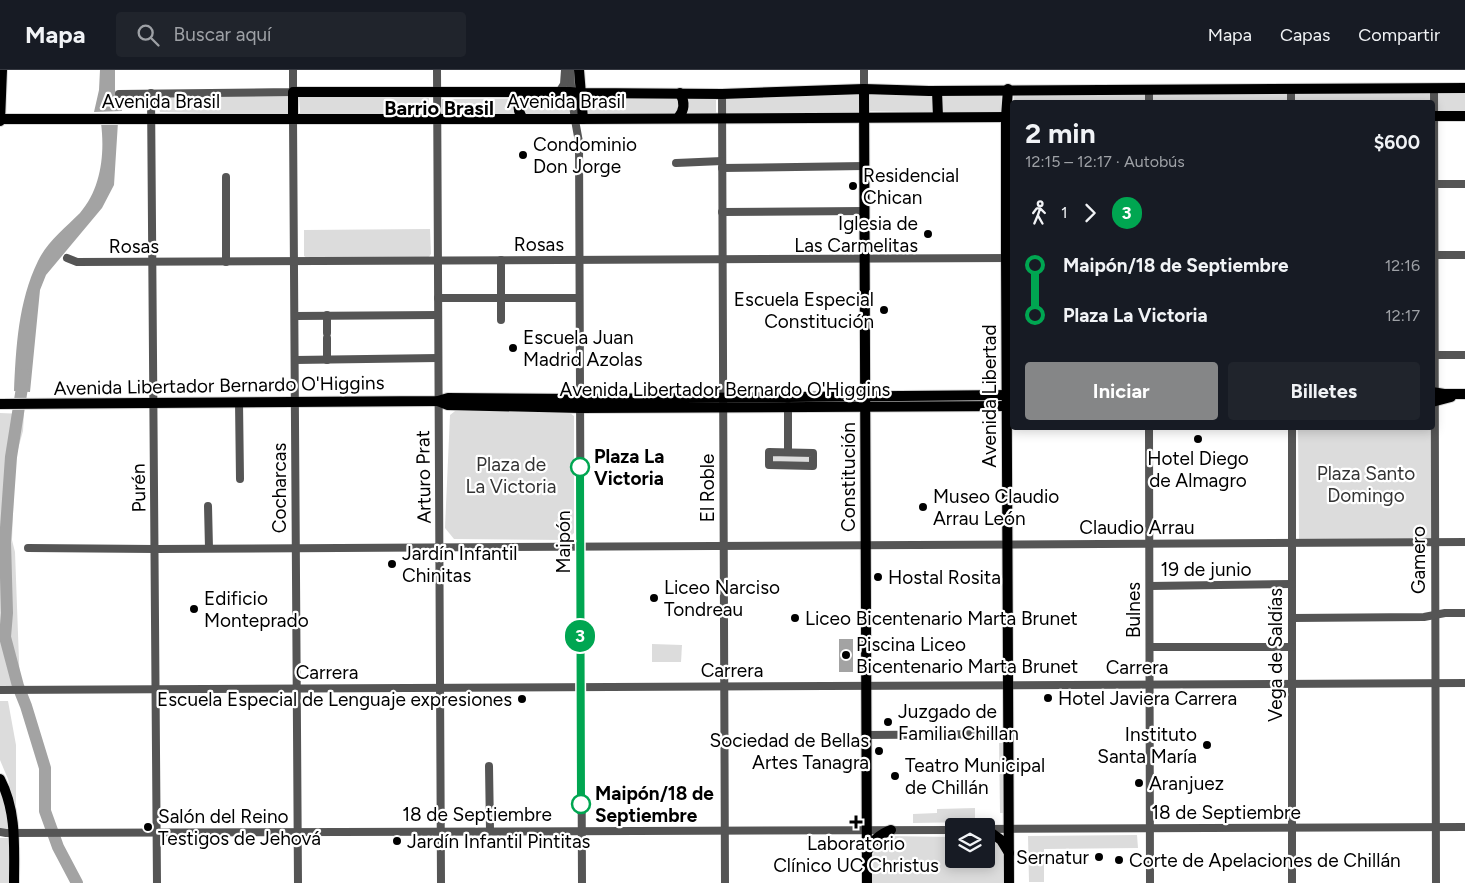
<!DOCTYPE html>
<html lang="es">
<head>
<meta charset="utf-8">
<style>
  :root { --surface:#171b24; --page:#20242c; --text:#f1f3f6; --muted:#9ea1a6; --line:#363941; --accent:#858687 }
  body { margin:0; font-family:Figtree,sans-serif; background:var(--page); color:var(--text); height:100vh; display:flex; flex-direction:column; font-size:19px; white-space:nowrap }
  * { box-sizing:border-box; margin:0 }
  p { font-size:16px; color:var(--muted) }
  .icon { flex:none; width:28px; height:28px; fill:none; stroke:currentColor; stroke-width:2; stroke-linecap:round; stroke-linejoin:round }
  .map { position:relative; flex:1; overflow:hidden }
  .details { position:absolute; left:1010px; top:30px; width:425px; height:330px; display:flex; flex-direction:column; background:var(--surface); border-radius:5px; box-shadow:0 2px 12px #0003 }
  .details>* { flex:none }
  .badge { padding:0 10px; border-radius:16px; font-size:18px; line-height:32px }
  .controls { position:absolute; left:945px; top:748px; display:grid; gap:10px }
  .controls a { display:grid; place-items:center; width:50px; height:50px; border-radius:5px; background:var(--surface); box-shadow:0 2px 12px #0003; font-size:25px }
  .map>.badge { position:absolute; translate:-50% -50%; box-shadow:0 0 0 2px #fff }
  .legs { display:flex; align-items:center; gap:8px; height:55px; padding:0 15px; font-size:16px }
  .legs p { margin-inline-start:auto }
  .summary { display:flex; align-items:center; justify-content:space-between; height:85px; padding:0 15px }
  h1 { font-size:28px; font-weight:700; line-height:38px }
  .primary-button { display:flex; gap:10px; margin-top:auto; padding:10px 15px }
  .primary-button a { flex:1; height:58px; border-radius:5px; background:var(--accent); color:#fff; font-size:20px; font-weight:700; line-height:58px; text-align:center }
  .primary-button a+a { background:var(--page); color:var(--text) }
  ul { padding:0 15px; list-style:none }
  li { display:flex; align-items:center; gap:18px; height:50px; font-size:19px }
  li i { display:grid; place-items:center; width:8px; height:100%; margin:0 6px; background:currentColor }
  li i::after { content:''; width:12px; height:12px; margin:-6px; border:4px solid; border-radius:50%; background:var(--surface) }
  li p { margin-inline-start:auto }
  li:first-child i { background:linear-gradient(#0000 50%,currentColor 0) }
  li:last-child i { background:linear-gradient(currentColor 50%,#0000 0) }
  header { display:flex; align-items:center; gap:30px; box-sizing:border-box; height:70px; padding:0 25px; background:var(--surface); border-bottom:1px solid var(--line) }
  header strong { font-size:24px }
  nav { display:flex; gap:28px; margin-inline-start:auto; font-size:18px }
  .search { width:350px; height:45px; background:var(--page); display:flex; align-items:center; gap:12px; box-sizing:border-box; padding:0 18px; border-radius:5px; color:var(--muted); font-size:19px }
  .map>svg:first-child { display:block }
  .green { fill:#dcdcdc }
  .water { fill:#a3a3a3 }
  .lines { fill:none; stroke-linecap:round; stroke-linejoin:round }
  .river { stroke:#a3a3a3; stroke-width:12 }
  .major-casing { stroke:#dbdbdb; stroke-width:12 }
  .minor { stroke:#555; stroke-width:8 }
  .major { stroke:#000; stroke-width:10 }
  .line-1-casing { stroke:#fff; stroke-width:11 }
  .line-1 { stroke:#00a651; stroke-width:8 }
  .poi-dot { fill:#000; stroke:#fff; stroke-width:2 }
  .stop-1-dot { fill:#fff; stroke:#00a651; stroke-width:2.5 }
  .labels { text-anchor:middle; stroke-width:4.5; stroke-linejoin:round; paint-order:stroke }
  .street-label { font-size:19px; fill:#000; stroke:#fff }
  .poi-label { font-size:19px; fill:#000; stroke:#fff; text-anchor:start }
  .stop-label { font-size:19px; font-weight:bold; fill:#000; stroke:#fff; text-anchor:start }
  .park-label { font-size:19px; fill:#333; stroke:#fff }
  .neighbourhood-label { font-size:20px; font-weight:bold; fill:#000; stroke:#fff }
</style>
</head>
<body>
<header>
<strong>Mapa</strong>
<div class="search"><svg class="icon" aria-label="search" viewBox="0 0 24 24"><circle cx="10" cy="10" r="6"/><path d="M15 15l6 6"/></svg>Buscar aquí</div>
<nav><a>Mapa</a><a>Capas</a><a>Compartir</a></nav>
</header>
<div class="map">
<svg width="1465" height="813" viewBox="0 0 1465 813">
  <rect width="100%" height="100%" fill="#fff"/>
  <g class="green">
    <path d="M1293,21H1430V32H1294Z"/>
    <path d="M1437,21H1465V42L1437,43Z"/>
    <path d="M1146,23V32H1014V24Z"/>
    <path d="M1152,23L1288,24V32H1152Z"/>
    <path d="M859,24V44L725,45L724,27Z"/>
    <path d="M870,24H1001L1002,44L870,41Z"/>
    <path d="M287,25V45L160,42L157,26Z"/>
    <path d="M299,27H429V43H300Z"/>
    <path d="M716,27V45L587,46L586,28Z"/>
    <path d="M569,28L570,46L442,47V29Z"/>
    <path d="M430,159L431,184L428,188H307L304,186V160Z"/>
    <path d="M459,338L566,340L574,346V463L566,470L454,469L445,458L450,345Z"/>
    <path d="M0,343L24,344L23,361L15,390L12,470L15,482L20,618H0Z"/>
    <path d="M1298,358H1432L1433,470H1299Z"/>
    <path d="M770,383L812,384V394H770Z"/>
    <path d="M652,574L682,575L681,592H652Z"/>
    <path d="M0,631H8L16,675V743L8,709L0,690Z"/>
    <path d="M999,673H1004L1005,743H1000Z"/>
    <path d="M0,724L6,734L10,761L0,758Z"/>
    <path d="M975,738V752L913,753V744L937,743V739Z"/>
    <path d="M1137,765L1138,778L1044,779V812H1029L1028,766Z"/>
    <path d="M888,766L954,767V789H986V767L995,768L1003,781V813H873C873,795 868,775 888,766Z"/>
    <path d="M0,768H10L11,813H0Z"/>
  </g>
  <g class="water">
    <path d="M100,0H115V20L122,41L94,42L99,20Z"/>
    <path d="M118,52L114,115L102,138L46,205L40,220L30,322L14,321C16,278 18,232 38,191C47,172 65,158 80,143C101,119 105,84 101,53Z"/>
    <rect x="839" y="569" width="14" height="33"/>
  </g>
  <g class="lines">
    <path class="river" d="M24,305L11,387L5,472L7,543L5,567L18,616L26,636L45,698V741L58,777L77,813"/>
    <defs>
      <g id="major">
        <path d="M579,0L583,49"/>
        <path d="M864,19L867,813"/>
        <path d="M1008,19L1006,47V181L1009,813"/>
        <path d="M937,21L938,47"/>
        <path d="M1432,46H1465"/>
        <path d="M293,48V22H570L580,23L722,24L864,19L929,21L1465,18"/>
        <path d="M678,48C685,40 685,32 680,23"/>
        <path d="M0,49H574L1012,47"/>
        <path d="M523,49C515,37 518,28 530,22"/>
        <path d="M0,51L2,0"/>
        <path d="M1432,322L1444,324H1465"/>
        <path d="M438,331L448,335L580,338L1012,336"/>
        <path d="M1432,332L1451,327"/>
        <path d="M0,334L438,331L448,328L580,329L1012,325"/>
        <path d="M0,709C17,741 14,778 14,813"/>
        <path d="M986,759L1001,770L1009,783"/>
        <path d="M867,782C872,771 880,764 891,760"/>
      </g>
    </defs>
    <use href="#major" class="major-casing"/>
    <g class="minor">
      <path d="M437,0L441,813"/>
      <path d="M570,0C571,24 574,47 579,72L582,813"/>
      <path d="M864,0V19"/>
      <path d="M1434,18L1436,813"/>
      <path d="M1149,19V32"/>
      <path d="M559,22L564,14L565,0"/>
      <path d="M151,23L157,813"/>
      <path d="M119,24L293,22V0"/>
      <path d="M722,24L725,813"/>
      <path d="M1291,32V18"/>
      <path d="M293,48L298,813"/>
      <path d="M676,93L722,91"/>
      <path d="M722,98L864,96"/>
      <path d="M226,107V192"/>
      <path d="M1434,114H1465"/>
      <path d="M722,142L864,141"/>
      <path d="M1432,185H1465"/>
      <path d="M67,188L77,192L1012,188"/>
      <path d="M501,190V250"/>
      <path d="M438,228H579"/>
      <path d="M327,245V263"/>
      <path d="M295,246L438,245"/>
      <path d="M327,268V290"/>
      <path d="M1435,285H1465"/>
      <path d="M295,290L438,288"/>
      <path d="M239,332L240,409"/>
      <path d="M1149,358L1150,813"/>
      <path d="M1292,358V813"/>
      <path d="M769,382L813,383V396L769,395Z"/>
      <path d="M788,382V336"/>
      <path d="M208,436L209,478"/>
      <path d="M28,478L155,479L1465,472"/>
      <path d="M1150,516L1292,514"/>
      <path d="M1292,548L1424,547L1445,543H1465"/>
      <path d="M1150,577H1292"/>
      <path d="M0,620L1465,613"/>
      <path d="M866,665L1009,664"/>
      <path d="M489,696L490,760"/>
      <path d="M986,759L1465,757"/>
      <path d="M0,762L6,763L954,760"/>
    </g>
    <use href="#major" class="major"/>
  </g>
  <g class="lines">
    <defs>
      <path id="line-1" d="M580,397L581,734"/>
    </defs>
    <use href="#line-1" class="line-1-casing"/>
    <use href="#line-1" class="line-1"/>
  </g>
  <g class="poi-dot">
    <circle cx="523" cy="85" r="5"/>
    <circle cx="853" cy="116" r="5"/>
    <circle cx="928" cy="164" r="5"/>
    <circle cx="884" cy="240" r="5"/>
    <circle cx="513" cy="278" r="5"/>
    <circle cx="1198" cy="369" r="5"/>
    <circle cx="923" cy="437" r="5"/>
    <circle cx="392" cy="494" r="5"/>
    <circle cx="878" cy="507" r="5"/>
    <circle cx="654" cy="528" r="5"/>
    <circle cx="194" cy="539" r="5"/>
    <circle cx="795" cy="548" r="5"/>
    <circle cx="846" cy="585" r="5"/>
    <circle cx="1048" cy="628" r="5"/>
    <circle cx="522" cy="629" r="5"/>
    <circle cx="888" cy="652" r="5"/>
    <circle cx="1207" cy="675" r="5"/>
    <circle cx="879" cy="681" r="5"/>
    <circle cx="895" cy="706" r="5"/>
    <circle cx="1139" cy="713" r="5"/>
    <path d="M853.5 744.5h5v5h5v5h-5v5h-5v-5h-5v-5h5z"/>
    <circle cx="148" cy="757" r="5"/>
    <circle cx="397" cy="771" r="5"/>
    <circle cx="1099" cy="787" r="5"/>
    <circle cx="1119" cy="790" r="5"/>
  </g>
  <g class="stop-1-dot">
    <circle cx="580" cy="397" r="9"/>
    <circle cx="581" cy="734" r="9"/>
  </g>
  <g class="labels">
    <g class="street-label">
      <text x="161" y="38">Avenida Brasil</text>
      <text x="566" y="38">Avenida Brasil</text>
      <text x="539" y="181">Rosas</text>
      <text x="134" y="183">Rosas</text>
      <text transform="translate(219 315) rotate(-1)" y="7">Avenida Libertador Bernardo O'Higgins</text>
      <text x="725" y="326">Avenida Libertador Bernardo O'Higgins</text>
      <text transform="translate(989 326) rotate(-90)" y="7">Avenida Libertad</text>
      <text transform="translate(423 407) rotate(-91)" y="7">Arturo Prat</text>
      <text transform="translate(848 407) rotate(-90)" y="7">Constitución</text>
      <text transform="translate(138 418) rotate(-91)" y="7">Purén</text>
      <text transform="translate(279 418) rotate(-90)" y="7">Cocharcas</text>
      <text transform="translate(707 418) rotate(-90)" y="7">El Roble</text>
      <text x="1137" y="464">Claudio Arrau</text>
      <text transform="translate(563 472) rotate(-90)" y="7">Maipón</text>
      <text transform="translate(1418 490) rotate(-90)" y="7">Gamero</text>
      <text x="1206" y="506">19 de junio</text>
      <text transform="translate(1133 540) rotate(-90)" y="7">Bulnes</text>
      <text transform="translate(1275 585) rotate(-90)" y="7">Vega de Saldías</text>
      <text x="1137" y="604">Carrera</text>
      <text x="732" y="607">Carrera</text>
      <text x="327" y="609">Carrera</text>
      <text x="1226" y="749">18 de Septiembre</text>
      <text x="477" y="751">18 de Septiembre</text>
    </g>
    <g class="poi-label">
      <text x="533" y="81">Condominio<tspan x="533" dy="22">Don Jorge</tspan></text>
      <text x="863" y="112">Residencial<tspan x="863" dy="22">Chican</tspan></text>
      <text x="918" y="160" text-anchor="end">Iglesia de<tspan x="918" dy="22">Las Carmelitas</tspan></text>
      <text x="874" y="236" text-anchor="end">Escuela Especial<tspan x="874" dy="22">Constitución</tspan></text>
      <text x="523" y="274">Escuela Juan<tspan x="523" dy="22">Madrid Azolas</tspan></text>
      <text x="1198" y="395" text-anchor="middle">Hotel Diego<tspan x="1198" dy="22">de Almagro</tspan></text>
      <text x="933" y="433">Museo Claudio<tspan x="933" dy="22">Arrau León</tspan></text>
      <text x="402" y="490">Jardín Infantil<tspan x="402" dy="22">Chinitas</tspan></text>
      <text x="888" y="514">Hostal Rosita</text>
      <text x="664" y="524">Liceo Narciso<tspan x="664" dy="22">Tondreau</tspan></text>
      <text x="204" y="535">Edificio<tspan x="204" dy="22">Monteprado</tspan></text>
      <text x="805" y="555">Liceo Bicentenario Marta Brunet</text>
      <text x="856" y="581">Piscina Liceo<tspan x="856" dy="22">Bicentenario Marta Brunet</tspan></text>
      <text x="1058" y="635">Hotel Javiera Carrera</text>
      <text x="512" y="636" text-anchor="end">Escuela Especial de Lenguaje expresiones</text>
      <text x="898" y="648">Juzgado de<tspan x="898" dy="22">Familia Chillan</tspan></text>
      <text x="1197" y="671" text-anchor="end">Instituto<tspan x="1197" dy="22">Santa María</tspan></text>
      <text x="869" y="677" text-anchor="end">Sociedad de Bellas<tspan x="869" dy="22">Artes Tanagra</tspan></text>
      <text x="905" y="702">Teatro Municipal<tspan x="905" dy="22">de Chillán</tspan></text>
      <text x="1149" y="720">Aranjuez</text>
      <text x="158" y="753">Salón del Reino<tspan x="158" dy="22">Testigos de Jehová</tspan></text>
      <text x="407" y="778">Jardín Infantil Pintitas</text>
      <text x="856" y="780" text-anchor="middle">Laboratorio<tspan x="856" dy="22">Clínico UC Christus</tspan></text>
      <text x="1089" y="794" text-anchor="end">Sernatur</text>
      <text x="1129" y="797">Corte de Apelaciones de Chillán</text>
    </g>
    <g class="stop-label">
      <text x="594" y="393">Plaza La<tspan x="594" dy="22">Victoria</tspan></text>
      <text x="595" y="730">Maipón/18 de<tspan x="595" dy="22">Septiembre</tspan></text>
    </g>
    <g class="park-label">
      <text x="511" y="401">Plaza de<tspan x="511" dy="22">La Victoria</tspan></text>
      <text x="1366" y="410">Plaza Santo<tspan x="1366" dy="22">Domingo</tspan></text>
    </g>
    <g class="neighbourhood-label">
      <text x="439" y="45">Barrio Brasil</text>
    </g>
  </g>
</svg>
<div class="controls">
<a><svg class="icon" aria-label="layers" viewBox="0 0 24 24"><path d="M12 4l9 5-9 5-9-5zM3 14l9 5 9-5"/></svg></a>
</div>
<b class="badge" style="left:580px;top:566px;background:#00a651;color:#fff">3</b>
<section class="details">
<div class="summary"><div><h1>2 min</h1><p>12:15 – 12:17 · Autobús</p></div><b>$600</b></div>
<div class="legs"><svg class="icon" aria-label="walk" viewBox="0 0 24 24"><circle cx="13" cy="4" r="2"/><path d="M13 8l-2 6 4 7M11 14l-3 7M7 12l3-4h3l4 4"/></svg>1<svg class="icon" aria-label="forward" viewBox="0 0 24 24"><path d="M9 5l7 7-7 7"/></svg><b class="badge" style="background:#00a651;color:#fff">3</b></div>
<ul>
<li><i style="color:#00a651"></i><b>Maipón/18 de Septiembre</b><p>12:16</p></li>
<li><i style="color:#00a651"></i><b>Plaza La Victoria</b><p>12:17</p></li>
</ul>
<div class="primary-button"><a>Iniciar</a><a>Billetes</a></div>
</section>
</div>
</body>
</html>
